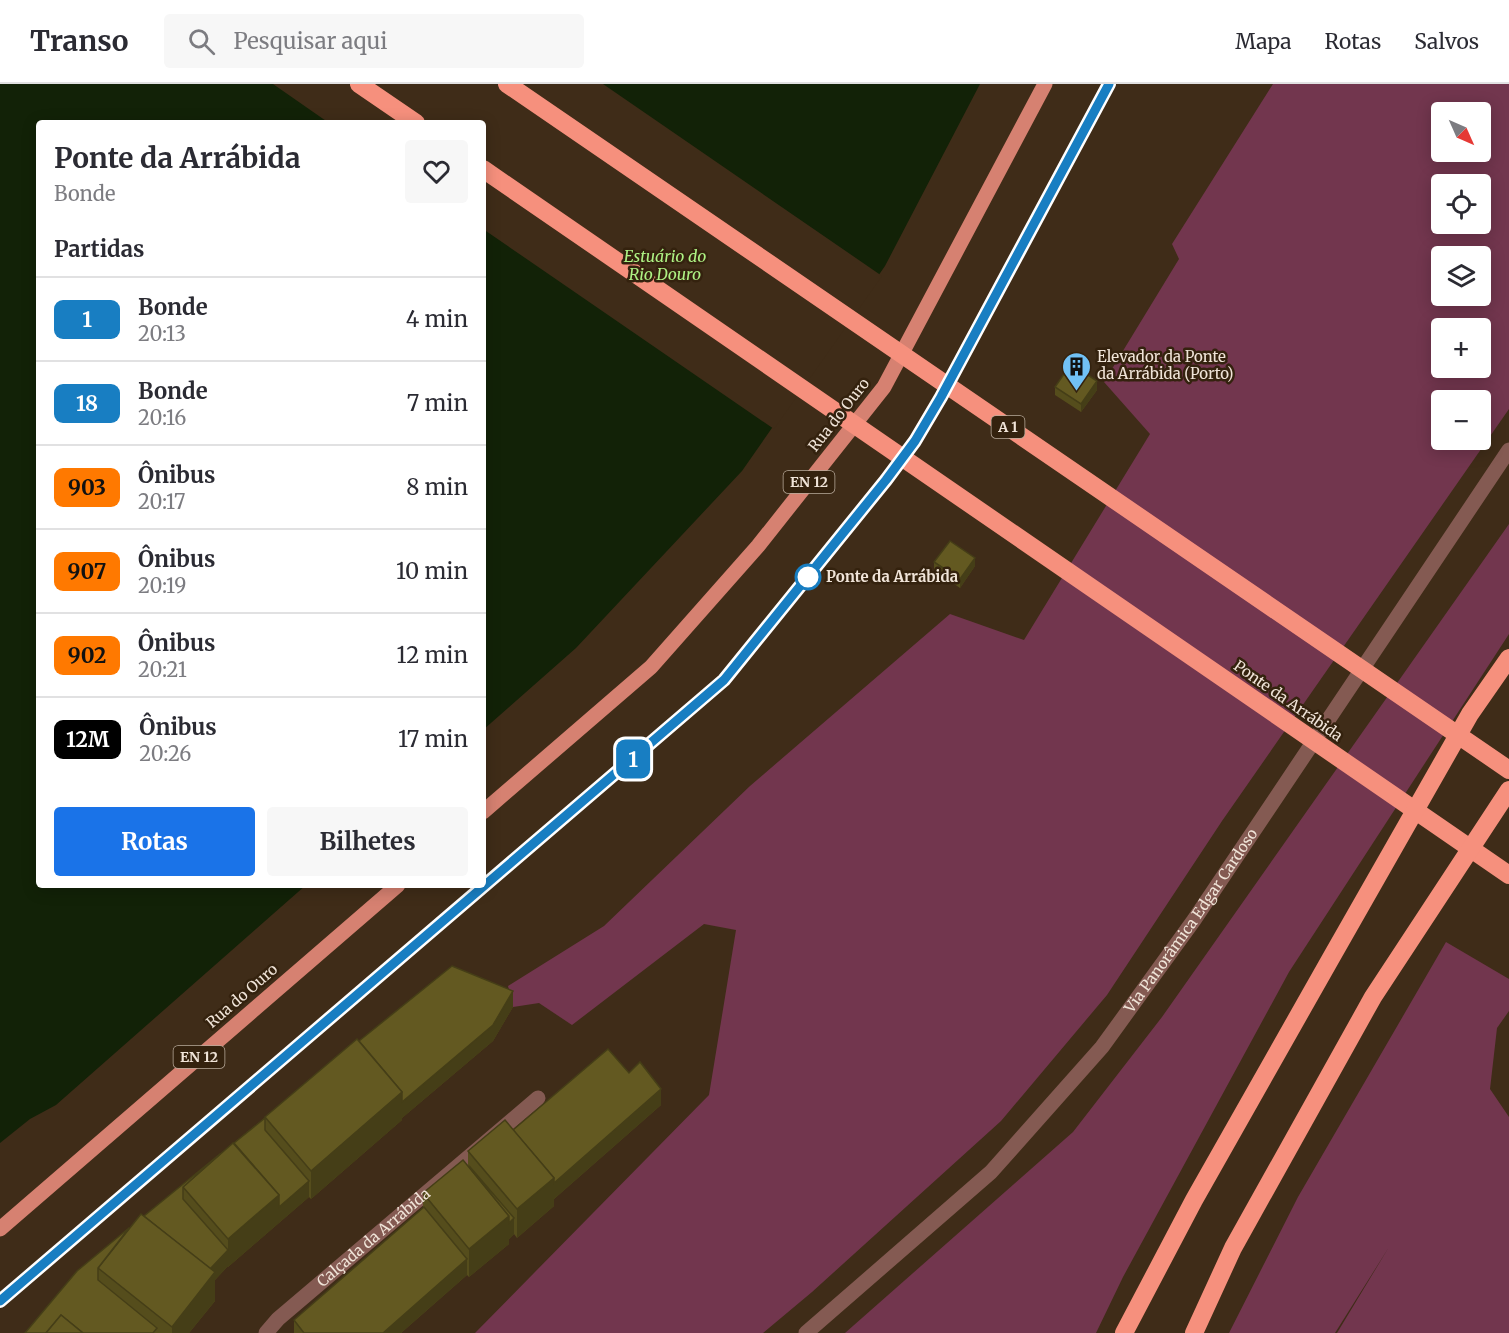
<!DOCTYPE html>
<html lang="pt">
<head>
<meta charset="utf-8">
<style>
  :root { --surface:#fff; --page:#f7f7f7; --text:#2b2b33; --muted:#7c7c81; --line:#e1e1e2; --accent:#1a73e8 }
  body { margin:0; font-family:Merriweather,serif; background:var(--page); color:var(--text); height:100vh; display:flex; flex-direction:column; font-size:22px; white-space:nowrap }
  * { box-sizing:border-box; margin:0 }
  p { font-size:20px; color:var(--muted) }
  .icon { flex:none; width:33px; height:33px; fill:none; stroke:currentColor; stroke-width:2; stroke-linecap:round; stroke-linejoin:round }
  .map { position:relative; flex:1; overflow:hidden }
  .details { position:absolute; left:36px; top:36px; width:450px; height:768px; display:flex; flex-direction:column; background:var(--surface); border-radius:6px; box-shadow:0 3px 15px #0003 }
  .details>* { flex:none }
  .badge { padding:0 12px; border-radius:9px; font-size:21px; line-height:39px }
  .needle { width:39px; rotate:135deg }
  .fabs { position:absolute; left:1431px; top:18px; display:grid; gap:12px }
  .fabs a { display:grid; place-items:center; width:60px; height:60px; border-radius:6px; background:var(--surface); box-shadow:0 3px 15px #0003; font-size:30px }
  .map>.badge { position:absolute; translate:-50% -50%; box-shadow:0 0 0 3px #fff }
  h2 { padding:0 18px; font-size:22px; line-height:54px }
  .round { display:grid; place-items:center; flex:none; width:63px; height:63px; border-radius:6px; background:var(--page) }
  .overview { display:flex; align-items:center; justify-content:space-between; height:102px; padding:0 18px }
  h1 { font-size:28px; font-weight:700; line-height:45px }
  .primary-button { display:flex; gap:12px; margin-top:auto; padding:12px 18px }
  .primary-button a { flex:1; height:69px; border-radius:6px; background:var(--accent); color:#fff; font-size:24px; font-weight:700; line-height:69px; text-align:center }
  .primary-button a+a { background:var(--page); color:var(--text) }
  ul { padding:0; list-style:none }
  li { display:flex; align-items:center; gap:18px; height:84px; padding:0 18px; border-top:2px solid var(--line) }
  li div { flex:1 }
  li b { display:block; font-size:22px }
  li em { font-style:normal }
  li .badge { min-width:66px; font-weight:700; text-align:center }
  header { display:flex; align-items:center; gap:36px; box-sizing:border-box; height:84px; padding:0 30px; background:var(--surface); border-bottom:2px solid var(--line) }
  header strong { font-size:28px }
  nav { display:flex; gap:33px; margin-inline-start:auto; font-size:21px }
  .search { width:420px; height:54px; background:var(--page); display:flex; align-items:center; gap:15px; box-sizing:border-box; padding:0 21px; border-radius:6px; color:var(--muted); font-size:22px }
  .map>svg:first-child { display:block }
  .green { fill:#72364e; fill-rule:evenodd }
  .water { fill:#122207 }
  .pier { fill:#3f2c18 }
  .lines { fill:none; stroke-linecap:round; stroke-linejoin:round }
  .minor { stroke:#845a52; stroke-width:15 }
  .primary { stroke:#d68171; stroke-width:15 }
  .motorway { stroke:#f6907d; stroke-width:18 }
  .tram { stroke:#9f8f80; stroke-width:1.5 }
  .wall { fill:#554d1c }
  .shaded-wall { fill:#453e17 }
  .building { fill:#635921; stroke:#453e17; stroke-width:1.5 }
  .line-casing { stroke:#fff; stroke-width:14 }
  .line { stroke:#187ec2; stroke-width:9 }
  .stop-dot { fill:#fff; stroke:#187ec2; stroke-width:3 }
  .labels { text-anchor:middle; stroke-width:5; stroke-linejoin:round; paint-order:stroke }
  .shield { fill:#34220e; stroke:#b8aa9b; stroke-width:1.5 }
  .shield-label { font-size:14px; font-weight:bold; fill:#f0e4d8 }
  .poi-label { font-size:15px; fill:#f0e4d8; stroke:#34220e; text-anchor:start }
  .street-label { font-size:15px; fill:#f0e4d8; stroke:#34220e }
  .stop-label { font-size:15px; font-weight:bold; fill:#f0e4d8; stroke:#34220e; text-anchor:start }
  .water-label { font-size:16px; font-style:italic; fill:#aef284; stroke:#34220e }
</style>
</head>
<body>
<header>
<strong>Transo</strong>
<div class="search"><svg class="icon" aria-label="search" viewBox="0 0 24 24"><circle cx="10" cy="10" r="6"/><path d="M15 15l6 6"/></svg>Pesquisar aqui</div>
<nav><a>Mapa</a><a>Rotas</a><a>Salvos</a></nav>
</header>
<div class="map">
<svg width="1509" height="1249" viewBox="0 0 1509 1249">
  <rect width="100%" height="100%" fill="#3f2c18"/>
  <g class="green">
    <path d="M1273,0H1509V325L1222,737L1107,911L1001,1037L812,1208L763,1249H475L709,1011L736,846L704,840L572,941L539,919L513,923L508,902L604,842L750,702L950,530L1024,556L1150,350L1104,298L1179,175L1172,160ZM1442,28H1480V68H1442ZM1442,100H1480V140H1442ZM1442,172H1480V212H1442ZM1442,244H1480V284H1442ZM1442,316H1480V356H1442Z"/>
    <path d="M1509,440V550L1289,888L1123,1193L1096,1249H845L1073,1048L1162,933Z"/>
    <path d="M1446,858L1509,895V927L1497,944L1490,1005L1509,1033V1249H1337L1389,1163L1335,1249H1229L1298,1113Z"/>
  </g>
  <path class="water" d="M0,0H980L885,182L742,387L576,564L483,646V39H39V801H306L56,1021L30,1035L0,1059Z"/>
  <path class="pier" d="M273,0H603L882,192L774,345L483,145V39H329Z"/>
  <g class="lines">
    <g class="minor">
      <path id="s1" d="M266,1249L278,1235L538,1014"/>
      <path id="s2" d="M806,1249L991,1088L1102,963L1194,836L1509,366"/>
    </g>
    <g class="primary">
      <path d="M483,728L651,583L758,462L884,303L1045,0"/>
      <path d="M0,1145L398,801"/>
    </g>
    <g class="motorway">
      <path d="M359,0L416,39"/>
      <path d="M507,0L1509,686"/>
      <path d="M483,85L1509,791"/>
      <path d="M1124,1249L1194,1116L1331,874L1470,630L1509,574"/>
      <path d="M1194,1249L1233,1164L1373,913L1509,706"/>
    </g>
    <path class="tram" d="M0,1217L724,596L886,396L915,357L941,313L1109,0"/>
  </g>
  <g class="wall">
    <path d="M1055,303L1097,306L1081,328L1055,311Z"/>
    <path d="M934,478L975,482L960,504L934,486Z"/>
    <path d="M513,923L493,957L402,1034V1036L311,1115L309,1113L228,1183V1182L215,1196V1217L189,1249H25L144,1132L359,957Z"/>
    <path d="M629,989L661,1021L554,1115V1122L517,1154L514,1150L509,1155V1160L469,1193L467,1191L401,1249H294V1236L423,1124V1109L468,1081V1067L513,1046Z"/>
  </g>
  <g class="shaded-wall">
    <path d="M1097,297V306L1081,328V320Z"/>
    <path d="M975,474V482L960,504V495Z"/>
    <path d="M513,907V923L493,957L402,1034V1036L311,1115V1087Z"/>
    <path d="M661,1005V1021L554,1115V1122L517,1154V1125Z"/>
    <path d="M309,1097V1113L228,1183V1155L279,1111Z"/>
    <path d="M509,1132L514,1134V1150L509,1155V1160L469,1193V1165Z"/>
    <path d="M228,1166V1182L215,1196V1217L189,1249H172V1243L203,1192Z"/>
    <path d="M467,1175V1191L401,1249H383Z"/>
  </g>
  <g class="building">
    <path d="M1071,280L1097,297L1081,320L1055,303Z"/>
    <path d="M950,457L975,474L960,495L934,478Z"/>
    <path d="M452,882L513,907L493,941L402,1018V1008L359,957Z"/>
    <path d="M357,955L402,1008L311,1087L265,1033Z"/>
    <path d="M608,965L629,989L640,978L661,1005L554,1099V1094L513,1046Z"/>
    <path d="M265,1034V1046L309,1097L279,1123V1111L234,1059Z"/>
    <path d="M505,1036L554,1094L517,1125L468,1067Z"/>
    <path d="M233,1059L279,1111L228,1155L183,1103Z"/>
    <path d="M220,1070L183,1103V1115L228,1166L210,1185L144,1132Z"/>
    <path d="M463,1076L509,1132L469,1165L423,1109Z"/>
    <path d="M470,1083L514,1134L509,1139V1132L470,1084Z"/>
    <path d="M424,1123L467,1175L383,1249H304L294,1236Z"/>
    <path d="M141,1130L215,1188L172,1243L98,1184Z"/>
    <path d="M129,1144L98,1184V1196L157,1244L153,1249H83L61,1231L46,1249H25L77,1187Z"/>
    <path d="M61,1231L83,1249H46Z"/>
  </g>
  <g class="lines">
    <defs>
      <path id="line" d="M0,1217L724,596L886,396L915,357L941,313L1109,0"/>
    </defs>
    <use href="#line" class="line-casing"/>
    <use href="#line" class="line"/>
  </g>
  <defs>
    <symbol id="building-pin" viewBox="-11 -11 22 30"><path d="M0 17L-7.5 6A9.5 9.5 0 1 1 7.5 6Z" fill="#71c1f5" stroke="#34220e"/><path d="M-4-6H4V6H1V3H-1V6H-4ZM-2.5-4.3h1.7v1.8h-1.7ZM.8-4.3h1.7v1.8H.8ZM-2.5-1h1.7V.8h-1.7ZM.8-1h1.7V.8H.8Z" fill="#111"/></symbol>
  </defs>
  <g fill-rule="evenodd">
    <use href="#building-pin" x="1060" y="266" width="33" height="45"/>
  </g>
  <circle class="stop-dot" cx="808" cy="493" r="12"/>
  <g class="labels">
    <g class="shield">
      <rect x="991.5" y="332" width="33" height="22" rx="4.5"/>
      <rect x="783.5" y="387" width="51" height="22" rx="4.5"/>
      <rect x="173.5" y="962" width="51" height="22" rx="4.5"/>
    </g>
    <g class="shield-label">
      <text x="1008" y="348">A 1</text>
      <text x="809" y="403">EN 12</text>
      <text x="199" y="978">EN 12</text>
    </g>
    <g class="poi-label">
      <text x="1097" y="278">Elevador da Ponte<tspan x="1097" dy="17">da Arrábida (Porto)</tspan></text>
    </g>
    <g class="street-label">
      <text transform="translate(839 331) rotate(-52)" y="5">Rua do Ouro</text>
      <text transform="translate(1288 617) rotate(35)" y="5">Ponte da Arrábida</text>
      <text dy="5" stroke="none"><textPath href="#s2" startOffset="567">Via Panorâmica Edgar Cardoso</textPath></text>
      <text transform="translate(242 912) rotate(-41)" y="5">Rua do Ouro</text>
      <text dy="5" stroke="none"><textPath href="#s1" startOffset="144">Calçada da Arrábida</textPath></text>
    </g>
    <g class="stop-label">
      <text x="826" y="498">Ponte da Arrábida</text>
    </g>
    <g class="water-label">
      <text x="665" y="178">Estuário do<tspan x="665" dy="18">Rio Douro</tspan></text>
    </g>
  </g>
</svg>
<div class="fabs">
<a><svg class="needle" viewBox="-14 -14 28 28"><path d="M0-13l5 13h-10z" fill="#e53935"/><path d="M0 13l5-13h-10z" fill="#7c7c81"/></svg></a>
<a><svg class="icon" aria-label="locate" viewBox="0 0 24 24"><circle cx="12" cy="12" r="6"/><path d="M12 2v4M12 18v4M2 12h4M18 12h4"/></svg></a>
<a><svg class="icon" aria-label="layers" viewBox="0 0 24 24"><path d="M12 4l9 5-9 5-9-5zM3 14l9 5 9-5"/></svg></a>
<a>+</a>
<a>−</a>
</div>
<b class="badge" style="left:633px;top:675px;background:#187ec2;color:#fff">1</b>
<section class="details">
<div class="overview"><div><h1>Ponte da Arrábida</h1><p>Bonde</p></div><a class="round"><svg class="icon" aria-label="heart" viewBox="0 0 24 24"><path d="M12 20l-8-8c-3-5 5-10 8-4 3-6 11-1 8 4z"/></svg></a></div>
<h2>Partidas</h2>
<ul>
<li><span class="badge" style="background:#187ec2;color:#fff">1</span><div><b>Bonde</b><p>20:13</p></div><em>4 min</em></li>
<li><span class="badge" style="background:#187ec2;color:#fff">18</span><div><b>Bonde</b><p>20:16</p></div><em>7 min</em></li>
<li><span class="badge" style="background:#ff7900;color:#111">903</span><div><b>Ônibus</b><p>20:17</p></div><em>8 min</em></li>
<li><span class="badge" style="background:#ff7900;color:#111">907</span><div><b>Ônibus</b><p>20:19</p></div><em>10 min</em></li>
<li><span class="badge" style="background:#ff7900;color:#111">902</span><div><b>Ônibus</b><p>20:21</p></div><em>12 min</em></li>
<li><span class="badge" style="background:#000;color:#fff">12M</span><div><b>Ônibus</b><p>20:26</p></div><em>17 min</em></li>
</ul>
<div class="primary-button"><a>Rotas</a><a>Bilhetes</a></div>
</section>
</div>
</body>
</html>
